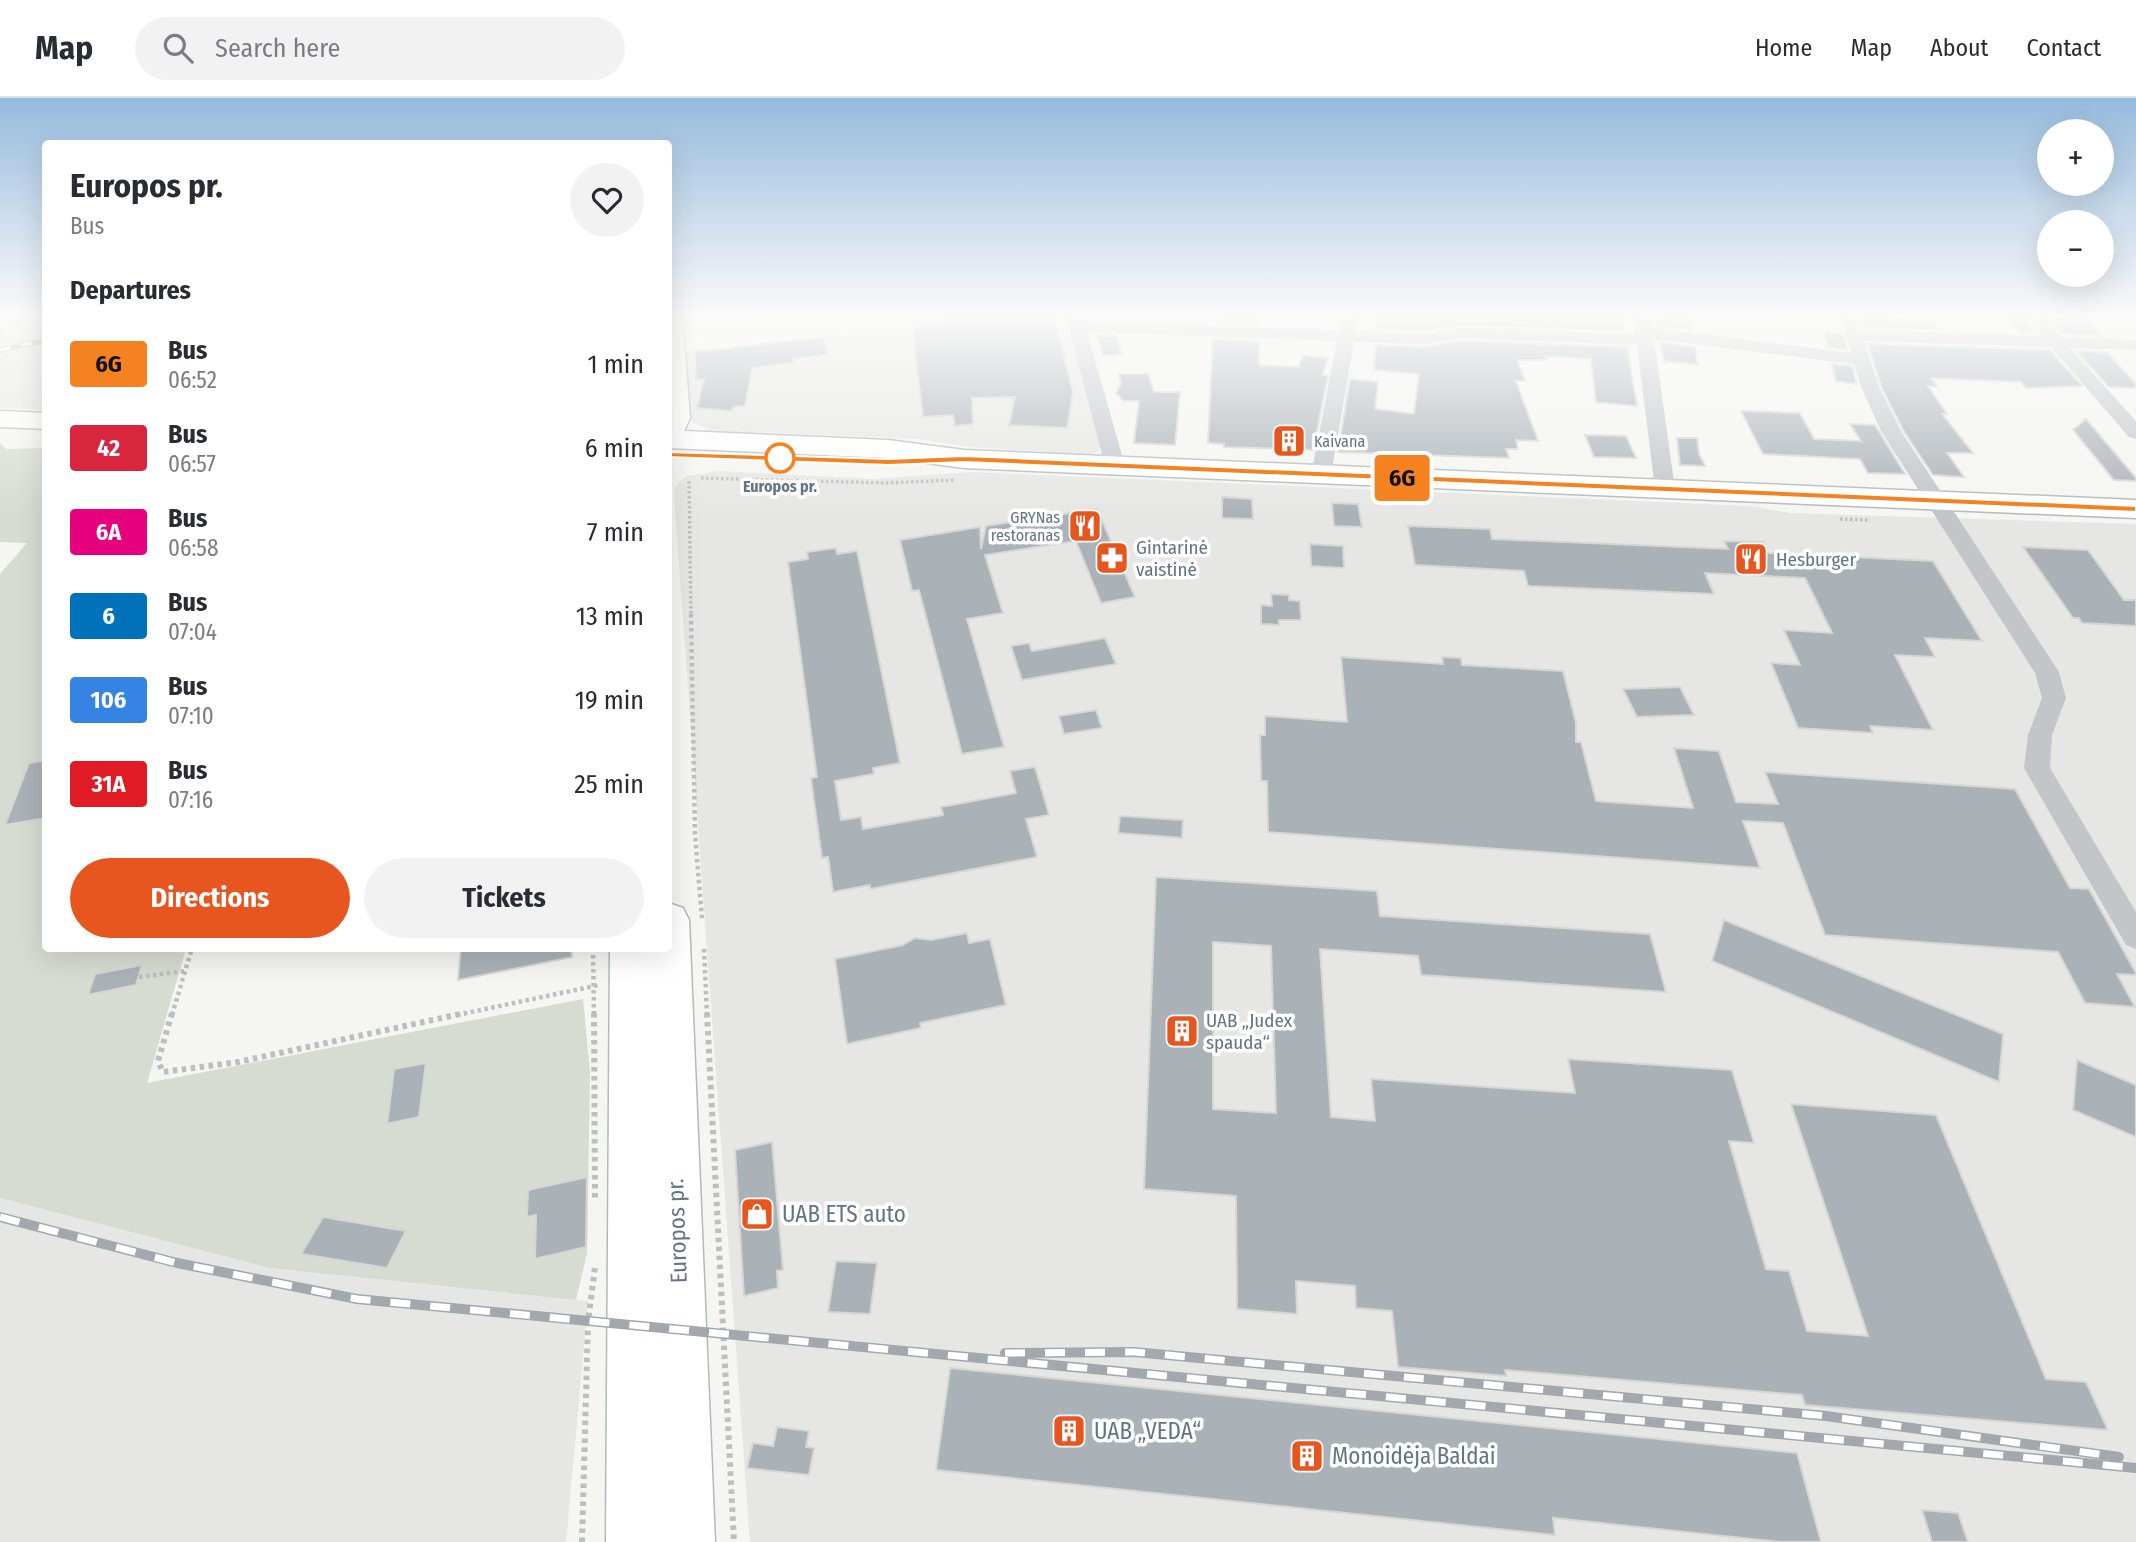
<!DOCTYPE html>
<html lang="en">
<head>
<meta charset="utf-8">
<style>
  :root { --surface:#fff; --page:#f2f2f3; --text:#2b2b33; --muted:#7c7c81; --line:#e1e1e2; --accent:#e8561f }
  body { margin:0; font-family:"Fira Sans Condensed",sans-serif; background:var(--page); color:var(--text); height:100vh; display:flex; flex-direction:column; font-size:26px; white-space:nowrap }
  * { box-sizing:border-box; margin:0 }
  p { font-size:23px; color:var(--muted) }
  .icon { flex:none; width:38px; height:38px; fill:none; stroke:currentColor; stroke-width:2; stroke-linecap:round; stroke-linejoin:round }
  .map { position:relative; flex:1; overflow:hidden }
  .details { position:absolute; left:42px; top:42px; width:630px; height:812px; display:flex; flex-direction:column; background:var(--surface); border-radius:7px; box-shadow:0 7px 28px #0002 }
  .details>* { flex:none }
  .badge { padding:0 14px; border-radius:5px; font-size:24px; line-height:46px }
  .fabs { position:absolute; left:2037px; top:21px; display:grid; gap:14px }
  .fabs a { display:grid; place-items:center; width:77px; height:77px; border-radius:50%; background:var(--surface); box-shadow:0 7px 28px #0002; font-size:35px }
  .map>.badge { position:absolute; translate:-50% -50%; box-shadow:0 0 0 4px #fff }
  h2 { padding:0 28px; font-size:26px; line-height:63px }
  .round { display:grid; place-items:center; flex:none; width:74px; height:74px; border-radius:37px; background:var(--page) }
  .summary { display:flex; align-items:center; justify-content:space-between; height:119px; padding:0 28px }
  h1 { font-size:33px; font-weight:700; line-height:52px }
  .cta { display:flex; gap:14px; margin-top:auto; padding:14px 28px }
  .cta a { flex:1; height:80px; border-radius:42px; background:var(--accent); color:#fff; font-size:28px; font-weight:700; line-height:80px; text-align:center }
  .cta a+a { background:var(--page); color:var(--text) }
  ul { padding:0; list-style:none }
  li { display:flex; align-items:center; gap:21px; height:84px; padding:0 28px }
  li div { flex:1 }
  li b { display:block; font-size:26px }
  li em { font-style:normal }
  li .badge { min-width:77px; font-weight:700; text-align:center }
  header { display:flex; align-items:center; gap:42px; box-sizing:border-box; height:98px; padding:0 35px; background:var(--surface); border-bottom:2px solid var(--line) }
  header strong { font-size:33px }
  nav { display:flex; gap:38px; margin-inline-start:auto; font-size:24px }
  .search { width:490px; height:63px; background:var(--page); display:flex; align-items:center; gap:18px; box-sizing:border-box; padding:0 24px; border-radius:38px; color:var(--muted); font-size:26px }
  .map>svg:first-child { display:block }
  .built { fill:#e6e7e5 }
  .green { fill:#d6dcd2 }
  .building { fill:#aab2b8; stroke:#d6d6d4; stroke-width:2; fill-rule:evenodd }
  .lines { fill:none; stroke-linecap:round; stroke-linejoin:round }
  .primary-casing { stroke:#b5b9bd; stroke-width:3 }
  .path-far2 { stroke:#bcbec0; stroke-width:3.5; stroke-dasharray:2.5 2.5; stroke-linecap:butt }
  .path-far1 { stroke:#bcbec0; stroke-width:4.5; stroke-dasharray:3.5 3.5; stroke-linecap:butt }
  .path { stroke:#bcbec0; stroke-width:6; stroke-dasharray:4.5 4.5; stroke-linecap:butt }
  .minor { fill:#c2c6c9; fill-rule:evenodd }
  .primary { fill:#fff; fill-rule:evenodd }
  .rail-far1-casing { stroke:#a2a8ae; stroke-width:5 }
  .rail-casing { stroke:#a2a8ae; stroke-width:10 }
  .rail-far1 { stroke:#fff; stroke-width:3.5; stroke-dasharray:11; stroke-linecap:butt }
  .rail { stroke:#fff; stroke-width:7; stroke-dasharray:20; stroke-linecap:butt }
  .line { fill:#f58220; stroke:#fff; stroke-width:2 }
  .stop-dot { fill:#fff; stroke:#f58220; stroke-width:3.5 }
  .labels { text-anchor:middle; stroke-width:7; stroke-linejoin:round; paint-order:stroke }
  .far-poi-label { font-size:16px; fill:#637483; stroke:#fff; text-anchor:start }
  .far-stop-label { font-size:16px; font-weight:bold; fill:#637483; stroke:#fff }
  .poi-label { font-size:19px; fill:#637483; stroke:#fff; text-anchor:start }
  .near-poi-label { font-size:23px; fill:#637483; stroke:#fff; text-anchor:start }
  .near-street-label { font-size:23px; fill:#637483; stroke:#fff }
</style>
</head>
<body>
<header>
<strong>Map</strong>
<div class="search"><svg class="icon" aria-label="search" viewBox="0 0 24 24"><circle cx="10" cy="10" r="6"/><path d="M15 15l6 6"/></svg>Search here</div>
<nav><a>Home</a><a>Map</a><a>About</a><a>Contact</a></nav>
</header>
<div class="map">
<svg width="2136" height="1444" viewBox="0 0 2136 1444">
  <rect width="100%" height="100%" fill="#f5f5f1"/>
  <g class="built">
    <path d="M0,215H45V312L0,310Z"/>
    <path d="M937,215H1067L1068,233L1102,345L1099,352L1092,357L968,349L919,341L710,332L694,325L685,315L681,254L935,224Z"/>
    <path d="M720,373L874,381L971,374L1751,408L1789,415L2136,426V1444H750L674,398L675,389L686,378Z"/>
    <path d="M0,1100L269,1170L588,1203L566,1444H0Z"/>
  </g>
  <path class="green" d="M0,345L7,351L45,350L46,850L186,851L147,985L583,901L590,974L587,1155L576,1202L269,1170L0,1100V476L27,445L0,444Z"/>
  <g class="building">
    <path d="M945,215H1053L1073,294L1067,330L1009,327L1015,299L972,300L973,326L955,328L953,317L923,319L912,230L943,226Z"/>
    <path d="M1221,215L1259,217V227L1220,226Z"/>
    <path d="M1377,215H1437L1438,217L1476,219V217L1484,216L1566,218V215H1622L1625,233L1460,227L1425,233L1376,231Z"/>
    <path d="M1659,215H1689L1692,232L1657,228L1655,220L1660,221Z"/>
    <path d="M1861,216L1936,226L1941,232L1865,230Z"/>
    <path d="M2005,218H2021L2035,235H2021Z"/>
    <path d="M2046,219L2086,220L2102,238L2062,236Z"/>
    <path d="M1824,234L1843,236L1847,252L1828,249Z"/>
    <path d="M1097,237L1116,238L1122,256L1103,258Z"/>
    <path d="M824,239L827,257L793,261L794,265L752,270L745,308L733,309L732,313L697,310L704,281L696,282L695,254Z"/>
    <path d="M1213,241L1259,243V267L1299,269L1302,257L1328,260L1323,277L1328,278L1313,352L1224,349V346L1208,345Z"/>
    <path d="M1460,243L1627,249L1637,308L1596,304L1591,261L1545,258L1547,262H1517L1525,283H1516L1538,343L1516,342L1518,351H1506L1509,360L1338,354L1350,281L1378,284L1375,311L1414,316L1419,276L1374,272L1376,247L1425,249Z"/>
    <path d="M1660,244L1695,249L1698,267L1664,263Z"/>
    <path d="M1868,246L2050,252L2082,288L2026,290L2021,284L1931,280L1937,289L1928,288L1947,316H1942L1973,355H1947L1964,379L1933,377L1903,332L1881,288Z"/>
    <path d="M2076,253L2107,254L2136,286V290L2109,289Z"/>
    <path d="M1832,266L1852,268L1857,286L1836,283Z"/>
    <path d="M1119,276H1148L1154,294H1180L1175,347L1134,345L1139,303H1124L1116,295L1121,286Z"/>
    <path d="M1741,313L1800,315L1814,341L1861,343L1850,326L1875,327L1905,376L1868,375L1860,361L1763,356Z"/>
    <path d="M2086,321L2136,380V383L2114,382L2073,332Z"/>
    <path d="M1585,337L1626,338L1636,360L1594,359Z"/>
    <path d="M1677,340H1697L1699,356L1705,368L1680,367Z"/>
    <path d="M1222,399L1252,401L1253,421L1222,420Z"/>
    <path d="M1332,405L1358,406L1362,429L1334,428Z"/>
    <path d="M1097,411L1135,499L1101,505L1076,443L985,457L1003,515L967,521L1004,649L962,656L919,492L912,493L900,442L980,429L981,451L986,428Z"/>
    <path d="M1408,428L1490,431L1492,441L1728,451L1724,443L1763,444L1768,455L1933,463L1982,543L1925,540L1935,559L1895,557L1933,632L1870,628L1873,635L1798,630L1771,565L1800,567L1784,532L1832,535L1805,480L1705,475L1714,496L1528,488L1524,473L1415,467Z"/>
    <path d="M1310,446L1343,448L1344,470L1311,468Z"/>
    <path d="M2023,449L2088,452L2124,502H2136V528L2082,525L2079,520H2073Z"/>
    <path d="M836,450L837,456L857,453L900,665L873,670L874,676L835,683L841,722L861,719L863,731L943,717L941,709L1016,695L1010,673L1035,669L1049,717L1026,721L1037,759L870,791V787L833,794L828,759L822,760L814,703L811,680L817,679L788,464L808,461L807,454Z"/>
    <path d="M1271,496L1289,497V502L1300,503L1301,522H1279V527L1261,526V507L1272,508Z"/>
    <path d="M1105,540L1116,566L1022,582L1011,548L1029,545L1032,553Z"/>
    <path d="M1341,559L1443,566L1442,559L1461,560L1462,567L1563,573L1576,625V644H1581L1596,703L1693,710L1674,650L1719,653L1736,704L1778,706L1765,674L2015,691L2070,790L2089,791L2136,875V877L2117,876L2135,909L2085,905L2058,854L1825,837L1783,725L1743,723L1760,770L1268,734L1267,683H1261L1260,637H1265V618L1347,624Z"/>
    <path d="M1680,589L1694,617L1637,619L1623,591Z"/>
    <path d="M1096,612L1102,630L1064,636L1059,618Z"/>
    <path d="M46,662V720L5,727L29,665Z"/>
    <path d="M1120,718L1183,722L1182,740L1118,735Z"/>
    <path d="M1156,779L1377,793L1380,818L1650,836L1666,894L1421,877L1418,858L1320,851L1331,1019L1375,1023L1371,981L1575,995L1568,961L1732,972L1754,1045L1729,1043L1766,1171L1789,1173L1807,1233L1868,1238L1791,1006L1936,1017L2046,1281L2086,1284L2108,1332L1805,1307L1802,1297L1505,1272L1507,1278L1398,1269L1392,1213L1356,1210L1355,1188L1296,1183L1297,1216L1237,1211L1236,1098L1144,1091ZM1213,844L1271,848L1276,1015L1213,1011Z"/>
    <path d="M1724,822L2003,936L1999,984L1712,863Z"/>
    <path d="M967,835L969,845L990,841L1006,907L920,925L921,930L847,946L835,861L903,847L915,840L931,842Z"/>
    <path d="M461,850H571L572,859L458,882Z"/>
    <path d="M142,867L136,887L88,897L95,876Z"/>
    <path d="M2077,962L2136,987V1039L2073,1012Z"/>
    <path d="M426,965L419,1019L387,1026L394,971Z"/>
    <path d="M772,1044L783,1172L777,1173L778,1190L744,1198L735,1052Z"/>
    <path d="M587,1079L586,1149L535,1161L536,1117L527,1119L528,1092Z"/>
    <path d="M323,1119L406,1133L387,1170L301,1156Z"/>
    <path d="M836,1163L877,1165L870,1216L828,1214Z"/>
    <path d="M950,1270L1797,1355L1821,1444H1781L1553,1420L1555,1437L936,1372Z"/>
    <path d="M777,1329L809,1333L806,1349L814,1350L809,1377L747,1370L753,1345L773,1348Z"/>
    <path d="M1922,1412L1958,1415L1968,1444H1932Z"/>
  </g>
  <g class="lines">
    <defs>
      <g id="primary">
        <path d="M668,215H682L690,320L684,333L888,342L964,352L2136,402V420L964,370L888,360L668,350Z"/>
        <path d="M0,313L46,315V331L0,329Z"/>
        <path d="M668,805L683,810L689,822L715,1444H606L610,850H668Z"/>
      </g>
    </defs>
    <use href="#primary" class="primary-casing"/>
    <g class="path-far2">
      <path d="M701,380L884,385L955,382"/>
      <path d="M689,383L691,518"/>
      <path d="M1840,421L1870,422"/>
    </g>
    <g class="path-far1">
      <path d="M691,516L695,736L702,821"/>
      <path d="M593,850L594,917"/>
      <path d="M704,851L707,917"/>
      <path d="M139,879L185,873"/>
      <path d="M172,917L192,850"/>
      <path d="M457,917L599,887"/>
    </g>
    <g class="path">
      <path d="M172,915L158,963L163,974L238,964L465,915"/>
      <path d="M594,915L595,1104"/>
      <path d="M707,915L734,1444"/>
      <path d="M582,1444L588,1224L595,1169"/>
    </g>
    <path class="minor" d="M1065,215H1082L1084,223L1339,233L1342,215H1359L1356,233L1425,236L1460,230L1636,236L1633,215H1651L1653,230L1851,255L1839,215H1856L1861,232L2041,238L2022,215H2039L2061,239L2136,242V252L2070,250L2136,323V341L2129,339L2051,249L1864,243L1879,289L1901,333L2059,574L2066,600L2052,637L2050,670L2136,814V851L2126,847L2024,670L2028,637L2042,600L2035,575L1881,333L1861,289L1854,266L1654,241L1675,391L1672,395H1658L1655,391L1637,247L1460,240L1425,246L1354,244L1331,377L1328,381H1314L1311,377L1337,243L1087,234L1125,368L1122,372H1108L1105,368Z"/>
    <use href="#primary" class="primary"/>
    <defs>
      <g id="rail-far1">
        <path d="M0,229L41,215"/>
        <path d="M0,252L46,242"/>
      </g>
      <g id="rail">
        <path d="M0,1119L177,1165L357,1201L2136,1370"/>
        <path d="M1005,1255L1134,1254L1826,1318L2119,1359"/>
      </g>
    </defs>
    <use href="#rail-far1" class="rail-far1-casing"/>
    <use href="#rail" class="rail-casing"/>
    <use href="#rail-far1" class="rail-far1"/>
    <use href="#rail" class="rail"/>
  </g>
  <linearGradient id="sky" x2="0" y2="1"><stop stop-color="#96bbdd"/><stop offset="0.52" stop-color="#fafaf9"/><stop offset="1" stop-color="#fafaf9" stop-opacity="0"/></linearGradient>
  <rect width="2136" height="417" fill="url(#sky)"/>
  <path class="line" d="M665,354L889,361L964,358L2136,408V414L964,364L889,367L668,359L665,358Z"/>
  <defs>
    <symbol id="building-square" viewBox="-11 -11 22 22"><rect x="-9" y="-9" width="18" height="18" rx="4" fill="#e8561f" stroke="#fff"/><path d="M-4-6H4V6H1V3H-1V6H-4ZM-2.5-4.3h1.7v1.8h-1.7ZM.8-4.3h1.7v1.8H.8ZM-2.5-1h1.7V.8h-1.7ZM.8-1h1.7V.8H.8Z" fill="#fff"/></symbol>
    <symbol id="restaurant-square" viewBox="-11 -11 22 22"><rect x="-9" y="-9" width="18" height="18" rx="4" fill="#e8561f" stroke="#fff"/><path d="M-5-6h1v4h1v-4h1v4h1v-4h1v5L-1.5 .5V6h-2V.5L-5-1ZM5-6V6H3V1.5H1.5Q1.5-4 5-6Z" fill="#fff"/></symbol>
    <symbol id="pharmacy-square" viewBox="-11 -11 22 22"><rect x="-9" y="-9" width="18" height="18" rx="4" fill="#e8561f" stroke="#fff"/><path d="M-2-6h4v4h4v4h-4v4h-4v-4h-4v-4h4Z" fill="#fff"/></symbol>
    <symbol id="shop-square" viewBox="-11 -11 22 22"><rect x="-9" y="-9" width="18" height="18" rx="4" fill="#e8561f" stroke="#fff"/><path d="M-5-2.5h2.3a2.7 3.5 0 0 1 5.4 0H5L5.5 6h-11ZM-1.5-2.5h3a1.5 2.3 0 0 0-3 0Z" fill="#fff"/></symbol>
  </defs>
  <g fill-rule="evenodd">
    <use href="#building-square" x="1270" y="324" width="38" height="38"/>
    <use href="#restaurant-square" x="1066" y="409" width="38" height="38"/>
    <use href="#pharmacy-square" x="1093" y="441" width="38" height="38"/>
    <use href="#restaurant-square" x="1732" y="442" width="38" height="38"/>
    <use href="#building-square" x="1163" y="914" width="38" height="38"/>
    <use href="#shop-square" x="738" y="1097" width="38" height="38"/>
    <use href="#building-square" x="1050" y="1314" width="38" height="38"/>
    <use href="#building-square" x="1288" y="1339" width="38" height="38"/>
  </g>
  <circle class="stop-dot" cx="780" cy="360" r="14"/>
  <g class="labels">
    <g class="far-poi-label">
      <text x="1314" y="349">Kaivana</text>
      <text x="1060" y="425" text-anchor="end">GRYNas<tspan x="1060" dy="18">restoranas</tspan></text>
    </g>
    <g class="far-stop-label">
      <text x="780" y="394">Europos pr.</text>
    </g>
    <g class="poi-label">
      <text x="1136" y="456">Gintarinė<tspan x="1136" dy="22">vaistinė</tspan></text>
      <text x="1776" y="468">Hesburger</text>
      <text x="1206" y="929">UAB „Judex<tspan x="1206" dy="22">spauda“</tspan></text>
    </g>
    <g class="near-poi-label">
      <text x="782" y="1124">UAB ETS auto</text>
      <text x="1094" y="1341">UAB „VEDA“</text>
      <text x="1332" y="1366">Monoidėja Baldai</text>
    </g>
    <g class="near-street-label">
      <text transform="translate(677 1133) rotate(-92)" y="8">Europos pr.</text>
    </g>
  </g>
</svg>
<div class="fabs">
<a>+</a>
<a>−</a>
</div>
<b class="badge" style="left:1402px;top:380px;background:#f58220;color:#111">6G</b>
<section class="details">
<div class="summary"><div><h1>Europos pr.</h1><p>Bus</p></div><a class="round"><svg class="icon" aria-label="heart" viewBox="0 0 24 24"><path d="M12 20l-8-8c-3-5 5-10 8-4 3-6 11-1 8 4z"/></svg></a></div>
<h2>Departures</h2>
<ul>
<li><span class="badge" style="background:#f58220;color:#111">6G</span><div><b>Bus</b><p>06:52</p></div><em>1 min</em></li>
<li><span class="badge" style="background:#d7263d;color:#fff">42</span><div><b>Bus</b><p>06:57</p></div><em>6 min</em></li>
<li><span class="badge" style="background:#e6007e;color:#fff">6A</span><div><b>Bus</b><p>06:58</p></div><em>7 min</em></li>
<li><span class="badge" style="background:#0072bc;color:#fff">6</span><div><b>Bus</b><p>07:04</p></div><em>13 min</em></li>
<li><span class="badge" style="background:#3584e4;color:#fff">106</span><div><b>Bus</b><p>07:10</p></div><em>19 min</em></li>
<li><span class="badge" style="background:#e01b24;color:#fff">31A</span><div><b>Bus</b><p>07:16</p></div><em>25 min</em></li>
</ul>
<div class="cta"><a>Directions</a><a>Tickets</a></div>
</section>
</div>
</body>
</html>
